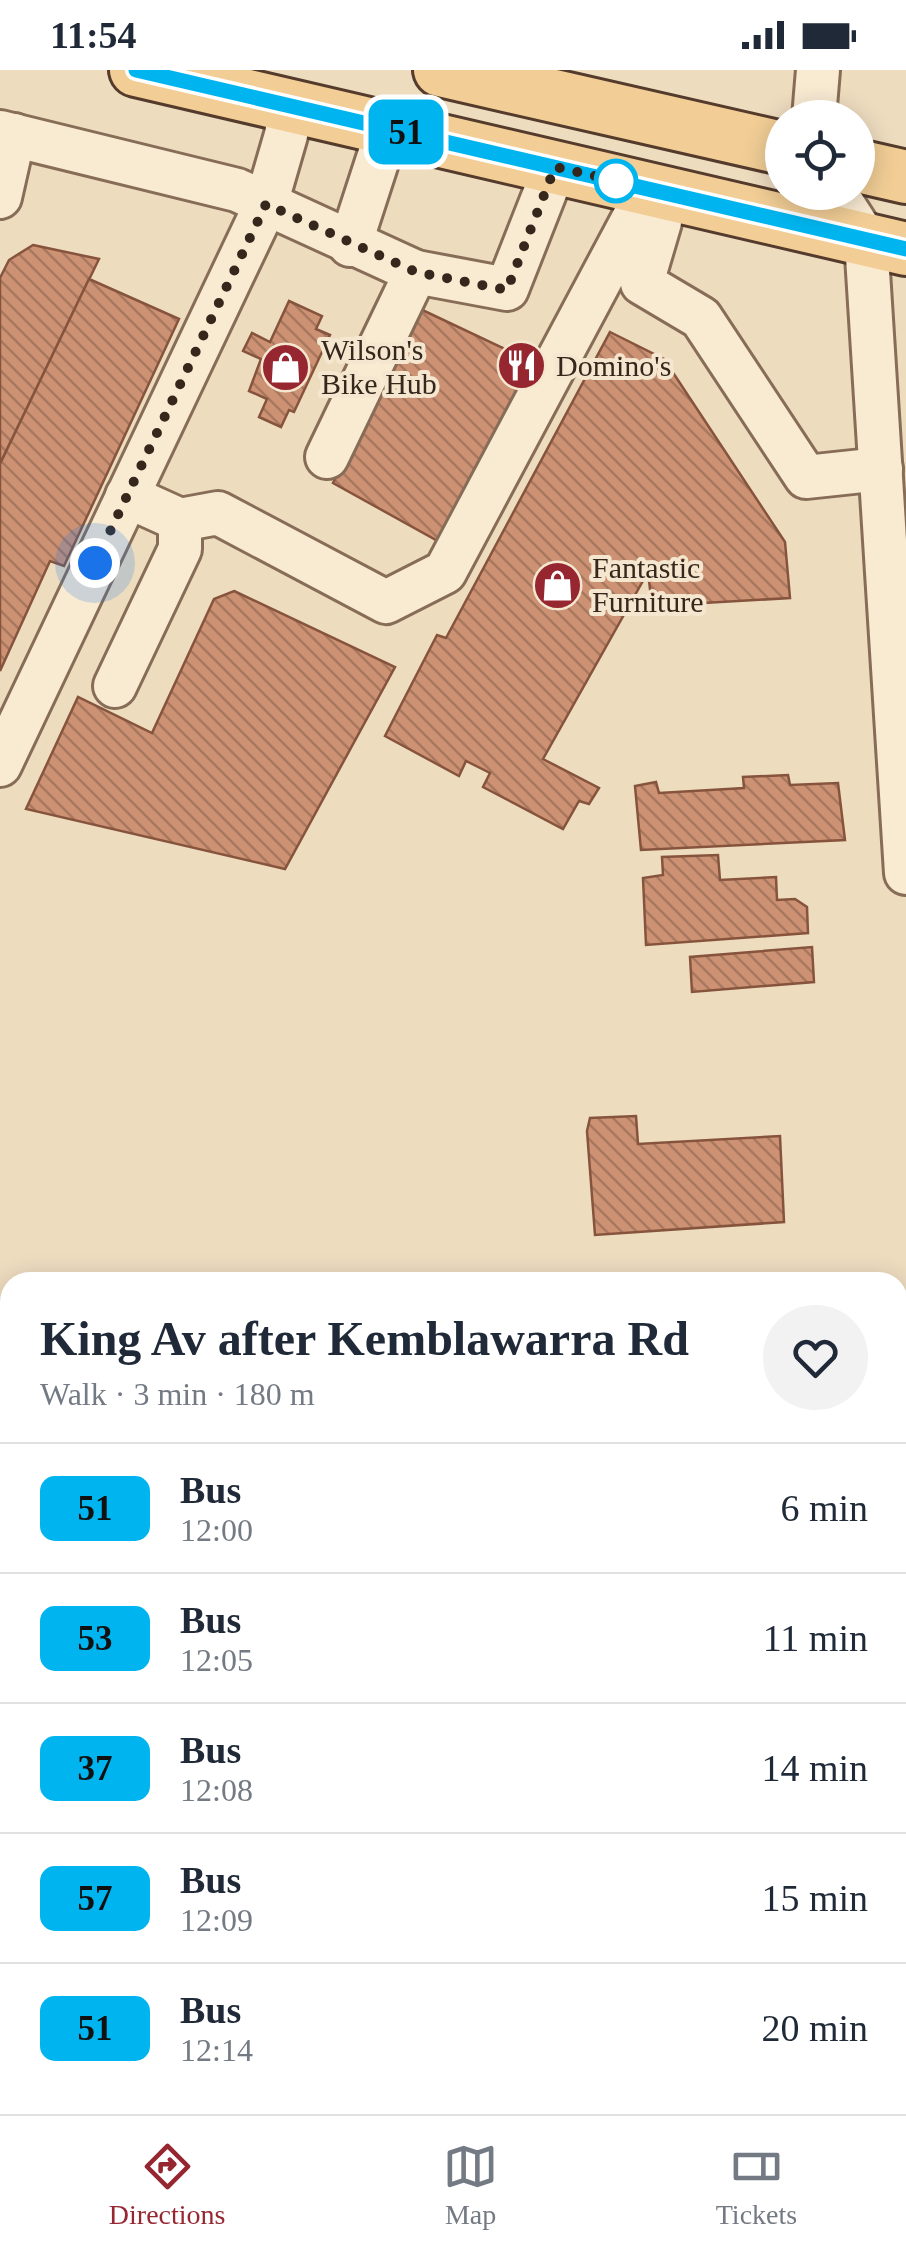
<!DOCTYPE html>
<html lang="en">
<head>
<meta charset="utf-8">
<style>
  :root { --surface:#fff; --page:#f2f2f3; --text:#1f2937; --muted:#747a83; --line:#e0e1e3; --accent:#962731 }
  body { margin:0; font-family:"Times New Roman",serif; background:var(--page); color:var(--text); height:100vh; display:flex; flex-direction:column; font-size:38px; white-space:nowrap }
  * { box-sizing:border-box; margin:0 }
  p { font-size:32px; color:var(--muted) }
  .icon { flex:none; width:55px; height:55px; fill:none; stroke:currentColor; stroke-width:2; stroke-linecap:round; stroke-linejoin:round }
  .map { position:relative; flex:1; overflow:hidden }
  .details { position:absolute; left:0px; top:1202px; width:908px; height:842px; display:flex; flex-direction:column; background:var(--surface); border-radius:30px 30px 0 0; box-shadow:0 5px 25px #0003 }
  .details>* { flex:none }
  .badge { padding:0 20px; border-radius:15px; font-size:35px; line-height:65px }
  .tools { position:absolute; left:765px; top:30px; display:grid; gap:20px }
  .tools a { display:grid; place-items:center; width:110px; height:110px; border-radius:50%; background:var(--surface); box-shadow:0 5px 25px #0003; font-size:50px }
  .you { position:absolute; width:50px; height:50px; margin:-25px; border:8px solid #fff; border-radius:50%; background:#1a73e8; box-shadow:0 0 0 15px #1a73e833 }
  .map>.badge { position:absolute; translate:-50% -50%; box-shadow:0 0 0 5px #fff }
  .round { display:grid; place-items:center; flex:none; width:105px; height:105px; border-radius:52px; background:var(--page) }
  .headline { display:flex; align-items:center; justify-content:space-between; height:170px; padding:0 40px }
  h1 { font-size:48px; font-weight:700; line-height:75px }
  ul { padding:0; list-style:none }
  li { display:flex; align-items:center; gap:30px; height:130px; padding:0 40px; border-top:2px solid var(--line) }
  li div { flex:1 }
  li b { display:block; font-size:38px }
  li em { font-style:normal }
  li .badge { min-width:110px; font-weight:700; text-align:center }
  .status { display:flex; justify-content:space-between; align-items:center; height:70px; padding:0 50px; background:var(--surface); direction:ltr }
  .status svg { height:28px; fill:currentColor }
  .menu { display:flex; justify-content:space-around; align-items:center; height:140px; border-top:2px solid var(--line); background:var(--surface); font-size:28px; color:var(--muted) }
  .menu a { display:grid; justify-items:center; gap:5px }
  .menu .selected { color:var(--accent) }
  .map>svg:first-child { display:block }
  .building { fill:url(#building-back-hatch); stroke:#86543d; stroke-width:2.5 }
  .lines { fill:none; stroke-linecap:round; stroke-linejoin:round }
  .minor-casing { stroke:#876d57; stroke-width:48 }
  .major-casing { stroke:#543b2c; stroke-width:58 }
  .minor { stroke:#f9ead2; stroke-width:42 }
  .major { stroke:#f2ce96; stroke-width:52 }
  .line-casing { stroke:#fff; stroke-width:22 }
  .line { stroke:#00b5ef; stroke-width:15 }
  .walk { stroke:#36271c; stroke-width:10; stroke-dasharray:0 18 }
  .stop-dot { fill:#fff; stroke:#00b5ef; stroke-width:5 }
  .labels { text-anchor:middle; stroke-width:8; stroke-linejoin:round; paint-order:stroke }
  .poi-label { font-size:30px; fill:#36271c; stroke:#f5e7cf; text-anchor:start }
</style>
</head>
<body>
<div class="status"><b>11:54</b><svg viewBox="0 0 49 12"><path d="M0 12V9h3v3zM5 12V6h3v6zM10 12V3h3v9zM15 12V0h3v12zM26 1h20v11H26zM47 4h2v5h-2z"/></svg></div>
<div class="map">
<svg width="906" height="2044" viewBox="0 0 906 2044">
  <defs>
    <pattern id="building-back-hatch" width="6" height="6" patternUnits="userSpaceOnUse" patternTransform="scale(2.5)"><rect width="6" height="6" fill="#cd9274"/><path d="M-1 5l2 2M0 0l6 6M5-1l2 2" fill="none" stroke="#a7775e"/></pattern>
  </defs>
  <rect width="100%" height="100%" fill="#eedcbf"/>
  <g class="building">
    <path d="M33,175L99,189L0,394V208L9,190Z"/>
    <path d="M89,209L179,249L64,496L50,491L0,601V394Z"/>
    <path d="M289,231L322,246L316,259L330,265L294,342L289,340L281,357L259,347L267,329L249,321L261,289L243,281L252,263L270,272Z"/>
    <path d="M416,237L537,294L445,475L333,413Z"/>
    <path d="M610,262L664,289L785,472L790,528L652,536L648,502L543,689L599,718L589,734L579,731L563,759L483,717L490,703L466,691L459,706L385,666L437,565L446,568Z"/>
    <path d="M234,521L395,597L285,799L26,739L78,627L152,663L214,529Z"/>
    <path d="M788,705L790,715L838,713L845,770L641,780L635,716L656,712L659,723L744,718L743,707Z"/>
    <path d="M718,785L720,810L776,807L777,830L795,829L807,837L808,863L646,875L643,808L663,805L662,787Z"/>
    <path d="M812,877L814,912L692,922L690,887Z"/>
    <path d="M636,1046L638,1074L780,1066L784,1152L595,1165L587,1061L590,1048Z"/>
    <path d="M906,1796V1836L898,1837V1797Z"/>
    <path d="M898,1973L901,1974L904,1994H898Z"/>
    <path d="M906,2020V2044H876V2035H898V2021Z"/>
  </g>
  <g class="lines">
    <defs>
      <g id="minor">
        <path d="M814,48L818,0"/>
        <path d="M0,62L237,120L416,202L327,387"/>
        <path d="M835,122L866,170L906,803"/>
        <path d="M0,127L14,65"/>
        <path d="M350,175L388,58"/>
        <path d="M416,202L507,219L555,97"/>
        <path d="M127,426L180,450L218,443L386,532L445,502L634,147L654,120L660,152L642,213L701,248L806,407L881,399"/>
        <path d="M115,616L180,479V450"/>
        <path d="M0,695L266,134L286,65L291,35"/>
        <path d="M0,1965L10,1946"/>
      </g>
      <g id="major">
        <path d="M136,0L906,179"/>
        <path d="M440,0L782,78"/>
        <path d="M858,96L906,107"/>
        <path d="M0,1840L10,1850"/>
        <path d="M204,2035L214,2044"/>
      </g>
    </defs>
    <use href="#minor" class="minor-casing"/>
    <use href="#major" class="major-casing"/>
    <use href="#minor" class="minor"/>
    <use href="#major" class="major"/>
  </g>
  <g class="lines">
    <defs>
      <path id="line" d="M136,0L906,179"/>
    </defs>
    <use href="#line" class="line-casing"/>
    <use href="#line" class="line"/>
    <path class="walk" d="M95,493L266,134L416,202L507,220L555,97L621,112L616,111"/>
  </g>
  <defs>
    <symbol id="restaurant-disc" viewBox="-11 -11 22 22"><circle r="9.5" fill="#962731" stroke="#f5e7cf"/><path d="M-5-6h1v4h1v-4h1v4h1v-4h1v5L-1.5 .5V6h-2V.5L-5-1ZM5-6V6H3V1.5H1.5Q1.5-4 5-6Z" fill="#fff"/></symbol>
    <symbol id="shop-disc" viewBox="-11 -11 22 22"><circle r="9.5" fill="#962731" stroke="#f5e7cf"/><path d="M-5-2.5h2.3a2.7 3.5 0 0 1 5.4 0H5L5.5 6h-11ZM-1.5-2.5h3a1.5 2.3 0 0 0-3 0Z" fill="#fff"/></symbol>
  </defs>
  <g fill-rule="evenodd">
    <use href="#restaurant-disc" x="494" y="268" width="55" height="55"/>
    <use href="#shop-disc" x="258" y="270" width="55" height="55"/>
    <use href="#shop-disc" x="530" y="488" width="55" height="55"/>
  </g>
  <circle class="stop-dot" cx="616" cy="111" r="20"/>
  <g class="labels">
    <g class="poi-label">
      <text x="321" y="290">Wilson's<tspan x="321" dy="34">Bike Hub</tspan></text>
      <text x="556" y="306">Domino's</text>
      <text x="592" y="508">Fantastic<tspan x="592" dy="34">Furniture</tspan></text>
    </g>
  </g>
</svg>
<div class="tools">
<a><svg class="icon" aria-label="locate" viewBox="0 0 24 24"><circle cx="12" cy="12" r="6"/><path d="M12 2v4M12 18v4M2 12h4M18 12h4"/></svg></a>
</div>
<div class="you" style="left:95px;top:493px"></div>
<b class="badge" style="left:406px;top:62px;background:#00b5ef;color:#111">51</b>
<section class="details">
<div class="headline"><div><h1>King Av after Kemblawarra Rd</h1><p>Walk · 3 min · 180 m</p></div><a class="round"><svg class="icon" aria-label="heart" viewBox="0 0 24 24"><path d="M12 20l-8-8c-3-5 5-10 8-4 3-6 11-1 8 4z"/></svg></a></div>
<ul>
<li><span class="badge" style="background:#00b5ef;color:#111">51</span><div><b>Bus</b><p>12:00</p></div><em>6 min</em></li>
<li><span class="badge" style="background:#00b5ef;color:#111">53</span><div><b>Bus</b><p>12:05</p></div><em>11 min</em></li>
<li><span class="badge" style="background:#00b5ef;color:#111">37</span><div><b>Bus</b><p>12:08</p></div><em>14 min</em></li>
<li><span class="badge" style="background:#00b5ef;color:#111">57</span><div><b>Bus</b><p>12:09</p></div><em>15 min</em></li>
<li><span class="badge" style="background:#00b5ef;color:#111">51</span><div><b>Bus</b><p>12:14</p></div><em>20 min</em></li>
</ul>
</section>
</div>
<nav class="menu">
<a class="selected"><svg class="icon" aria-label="directions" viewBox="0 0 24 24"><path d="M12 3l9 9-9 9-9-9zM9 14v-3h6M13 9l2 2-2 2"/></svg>Directions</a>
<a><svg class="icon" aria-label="map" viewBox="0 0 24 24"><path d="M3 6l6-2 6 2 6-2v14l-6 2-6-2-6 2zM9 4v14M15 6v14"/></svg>Map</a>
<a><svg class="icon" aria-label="tickets" viewBox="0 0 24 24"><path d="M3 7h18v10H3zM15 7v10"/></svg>Tickets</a>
</nav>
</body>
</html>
